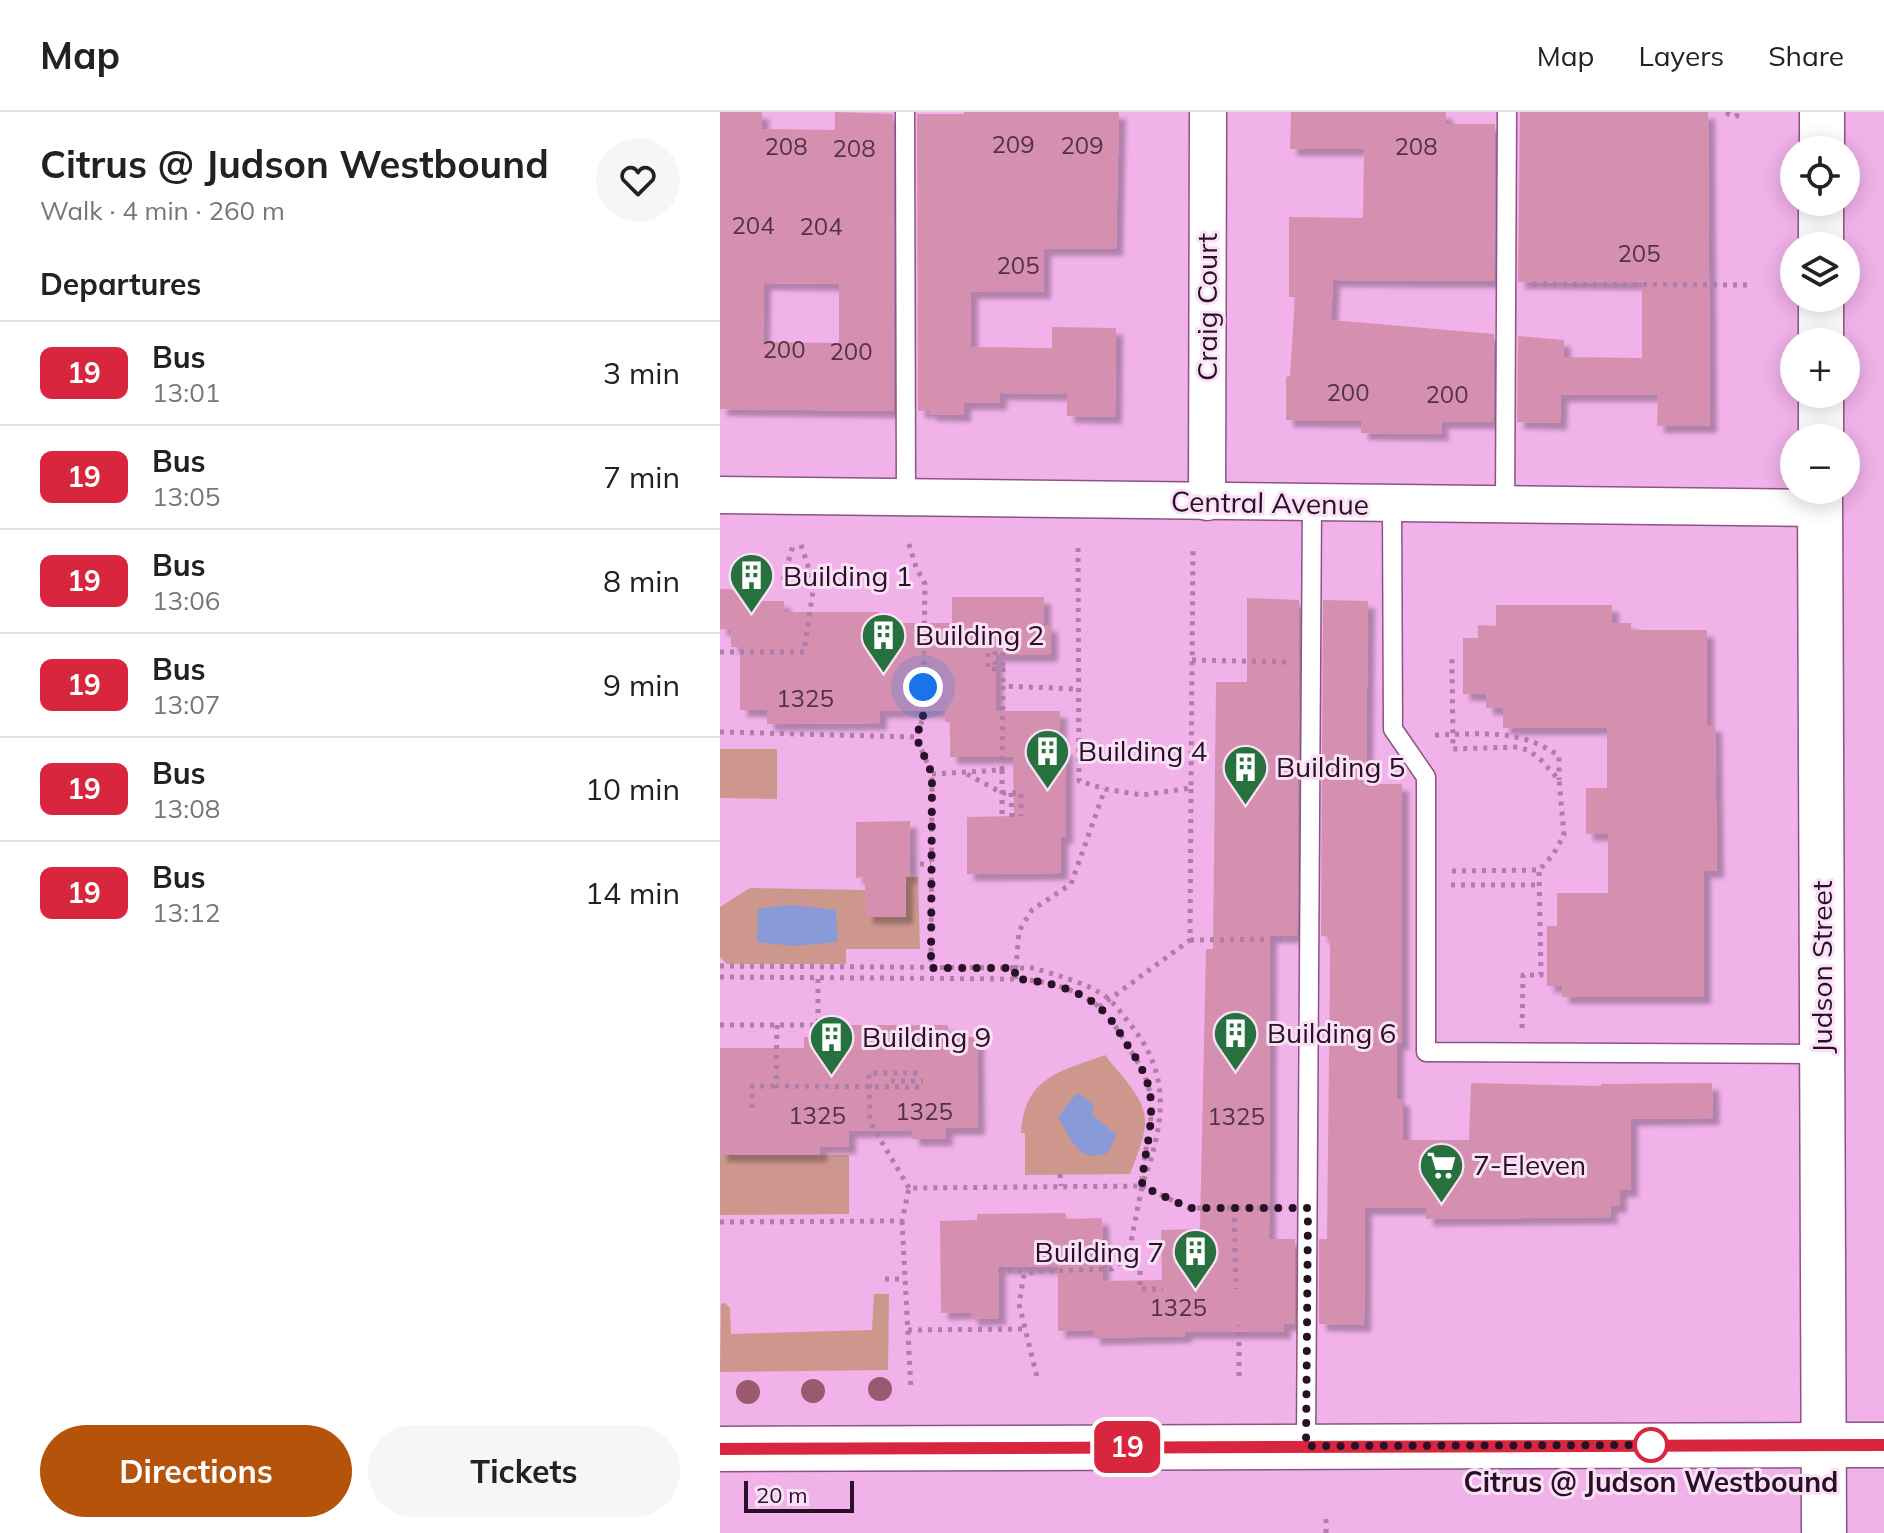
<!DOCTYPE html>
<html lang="en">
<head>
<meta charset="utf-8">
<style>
  :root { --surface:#fff; --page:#f6f6f6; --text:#222; --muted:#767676; --line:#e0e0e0; --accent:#b45309 }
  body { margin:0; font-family:Mulish,sans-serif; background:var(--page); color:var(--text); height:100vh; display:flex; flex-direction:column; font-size:30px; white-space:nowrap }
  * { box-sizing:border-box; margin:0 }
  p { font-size:26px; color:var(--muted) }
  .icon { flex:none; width:44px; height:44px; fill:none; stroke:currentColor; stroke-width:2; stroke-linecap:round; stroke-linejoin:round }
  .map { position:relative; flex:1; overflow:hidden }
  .sheet { display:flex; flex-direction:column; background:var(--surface); width:720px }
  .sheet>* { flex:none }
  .badge { padding:0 16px; border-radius:12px; font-size:28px; line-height:52px }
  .fabs { position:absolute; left:1060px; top:24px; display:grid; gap:16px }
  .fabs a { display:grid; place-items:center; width:80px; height:80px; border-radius:50%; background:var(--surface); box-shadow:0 4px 20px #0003; font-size:40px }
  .scale { position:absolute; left:24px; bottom:20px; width:110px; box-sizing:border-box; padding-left:8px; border:4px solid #281126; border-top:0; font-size:22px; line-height:28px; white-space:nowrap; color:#281126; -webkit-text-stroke:6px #fbe1f7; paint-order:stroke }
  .you { position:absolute; width:40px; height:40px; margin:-20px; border:6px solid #fff; border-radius:50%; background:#1a73e8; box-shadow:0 0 0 12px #1a73e833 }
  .map>.badge { position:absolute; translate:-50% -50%; box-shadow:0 0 0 4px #fff }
  h2 { padding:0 40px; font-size:30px; line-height:72px }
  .round { display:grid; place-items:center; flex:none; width:84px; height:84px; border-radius:42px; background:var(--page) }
  .headline { display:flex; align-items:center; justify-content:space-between; height:136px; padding:0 40px }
  h1 { font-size:38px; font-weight:700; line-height:60px }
  .cta { display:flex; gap:16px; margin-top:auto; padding:16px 40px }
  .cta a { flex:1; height:92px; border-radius:48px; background:var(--accent); color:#fff; font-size:32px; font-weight:700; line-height:92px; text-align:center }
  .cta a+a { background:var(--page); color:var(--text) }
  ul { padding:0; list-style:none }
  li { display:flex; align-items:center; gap:24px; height:104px; padding:0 40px; border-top:2px solid var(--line) }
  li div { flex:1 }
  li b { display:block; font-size:30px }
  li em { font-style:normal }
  li .badge { min-width:88px; font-weight:700; text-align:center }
  header { display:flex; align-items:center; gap:48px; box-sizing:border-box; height:112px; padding:0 40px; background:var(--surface); border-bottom:2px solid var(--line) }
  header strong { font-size:38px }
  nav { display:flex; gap:44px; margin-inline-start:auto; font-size:28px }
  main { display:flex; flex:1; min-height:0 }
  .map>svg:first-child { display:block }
  .green { fill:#cd978d }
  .water { fill:#889ad7 }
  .building { fill:#d590af; fill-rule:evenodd; filter:url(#shadow) }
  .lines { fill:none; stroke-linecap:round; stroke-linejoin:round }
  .service-casing { stroke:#8c5386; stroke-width:21 }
  .minor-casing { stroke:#8c5386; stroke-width:39 }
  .tertiary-casing { stroke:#8c5386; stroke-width:47 }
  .secondary-casing { stroke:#8c5386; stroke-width:47 }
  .path { stroke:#af7da9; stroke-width:5; stroke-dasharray:4 6; stroke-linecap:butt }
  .service { stroke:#fff; stroke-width:18 }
  .minor { stroke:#fff; stroke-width:36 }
  .tertiary { stroke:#fff; stroke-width:44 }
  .secondary { stroke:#fff; stroke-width:44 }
  .tree { fill:#9a596e }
  .line-casing { stroke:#fff; stroke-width:18 }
  .line { stroke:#d7263d; stroke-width:12 }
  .walk { stroke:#281126; stroke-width:8; stroke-dasharray:0 14.4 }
  .stop-dot { fill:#fff; stroke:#d7263d; stroke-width:4 }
  .labels { text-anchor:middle; stroke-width:6; stroke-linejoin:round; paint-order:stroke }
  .number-label { font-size:24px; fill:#533148 }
  .street-label { font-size:28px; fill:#281126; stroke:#fbe1f7 }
  .poi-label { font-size:28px; fill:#281126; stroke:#fbe1f7; text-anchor:start }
  .stop-label { font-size:28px; font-weight:bold; fill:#281126; stroke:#fbe1f7 }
</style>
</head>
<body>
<header>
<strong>Map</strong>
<nav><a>Map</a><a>Layers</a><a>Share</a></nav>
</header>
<main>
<section class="sheet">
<div class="headline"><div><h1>Citrus @ Judson Westbound</h1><p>Walk · 4 min · 260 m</p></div><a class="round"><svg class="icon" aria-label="heart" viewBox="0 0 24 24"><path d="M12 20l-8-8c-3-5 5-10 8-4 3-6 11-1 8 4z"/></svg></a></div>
<h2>Departures</h2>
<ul>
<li><span class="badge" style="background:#d7263d;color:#fff">19</span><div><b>Bus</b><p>13:01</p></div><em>3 min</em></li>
<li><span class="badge" style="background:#d7263d;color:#fff">19</span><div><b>Bus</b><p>13:05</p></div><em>7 min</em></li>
<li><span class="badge" style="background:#d7263d;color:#fff">19</span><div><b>Bus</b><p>13:06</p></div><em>8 min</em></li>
<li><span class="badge" style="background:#d7263d;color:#fff">19</span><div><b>Bus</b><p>13:07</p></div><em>9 min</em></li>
<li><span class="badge" style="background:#d7263d;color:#fff">19</span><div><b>Bus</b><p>13:08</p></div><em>10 min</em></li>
<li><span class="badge" style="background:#d7263d;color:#fff">19</span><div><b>Bus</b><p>13:12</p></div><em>14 min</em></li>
</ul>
<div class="cta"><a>Directions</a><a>Tickets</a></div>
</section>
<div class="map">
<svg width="1164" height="1421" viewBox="0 0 1164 1421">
  <defs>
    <filter id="shadow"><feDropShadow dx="7" dy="7" stdDeviation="2" flood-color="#0004"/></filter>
  </defs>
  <rect width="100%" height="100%" fill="#f1b1e9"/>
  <g class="green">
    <path d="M0,637H57V687L0,686Z"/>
    <path d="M146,765H198L200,837H126V852H7L0,845V795L30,776L145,778Z"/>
    <path d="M385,943C398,961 424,984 425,1007C426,1025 416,1045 410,1062L305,1063V1021H301C305,964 340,960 385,943Z"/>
    <path d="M0,1043H129V1102L0,1103Z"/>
    <path d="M154,1182H169L168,1258L0,1260L1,1192L5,1191L10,1196L11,1222L152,1218Z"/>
  </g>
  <g class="water">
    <path d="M71,793L116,798L117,830L73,834L37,830L38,797Z"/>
    <path d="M357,981L374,993L372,1003L396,1022L389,1040C359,1054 351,1026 338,1005Z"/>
  </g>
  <g class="building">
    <path d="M0,0H42V17L115,18V0L173,2L174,299L0,297ZM44,171L119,172V231L43,230Z"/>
    <path d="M244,0H399L396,137H324V180H251V235L332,236V215L396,216L395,305L347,304V282L280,281V291H244V303L209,302V299H198L197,2H244Z"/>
    <path d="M571,0H726V12H775L774,169L613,168L611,208L774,222L773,310H721L722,322L641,321V309L566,308V265L570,264L575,185H569V105L643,106L644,37H570Z"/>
    <path d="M800,0H988L990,314H937L938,283H841L840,311L797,310L798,224L844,228L843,245L922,246V171L798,170Z"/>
    <path d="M0,477L33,478V489H64V500H159V511H232V485H324V513H331V543H276V599H340V636H346V725H341V761L247,762V705L294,704L293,645H230V610H225V599H160V611L47,612V598H20V535H11V518L0,517Z"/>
    <path d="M527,486L579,488L577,824H550L549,1127H575V1212H564V1220H465V1224L373,1226V1218L338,1219V1155H279V1206L251,1207V1200L221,1201L220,1109L257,1108V1102L346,1101V1107L382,1106L383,1169L442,1168L441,1118L480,1117L486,837H493L496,570H527Z"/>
    <path d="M603,488L648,489L646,672H682V931H677V987H683V1028H749L751,971L881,974V972L992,971L993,1006L911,1007V1078H900V1094H890L891,1105L706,1107V1096H645L644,1213L599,1212V1127H607L610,859V825L601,824Z"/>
    <path d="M776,493H892V511H911V518H987V613H995L997,759H984V885H842V874H827V814H837V781H888V722H866V676H887V616H783V596H766V582H743V526H758V513L776,514Z"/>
    <path d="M190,709V765H186V805H146L145,765L136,766V710Z"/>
    <path d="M113,913H228V925H257L258,1016H226V1027H192V1018L129,1019V1035H100V1043H0V936H84V925H113Z"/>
  </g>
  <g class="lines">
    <defs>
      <g id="service">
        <path d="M185,0L186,385"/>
        <path d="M672,392L673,617L706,665V940L1102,942"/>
        <path d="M785,393L787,0"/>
        <path d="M586,1334L592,391"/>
      </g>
      <g id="minor">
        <path d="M0,383L1100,396"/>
        <path d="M487,390L488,0"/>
      </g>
      <path id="tertiary" d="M1102,1333H1164"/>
      <g id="secondary">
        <path d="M1102,38V0"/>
        <path d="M1101,134V90"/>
        <path d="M1101,230V186"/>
        <path d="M1101,326V282"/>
        <path d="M1100,378L1104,1421"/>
        <path d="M0,1337L1102,1333"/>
      </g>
    </defs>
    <use href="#service" class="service-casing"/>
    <use href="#minor" class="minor-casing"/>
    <use href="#tertiary" class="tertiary-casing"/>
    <use href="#secondary" class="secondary-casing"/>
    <g class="path">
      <path d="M1008,0V2L1017,4V0"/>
      <path d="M813,172L1032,173"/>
      <path d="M189,432L196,455L205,472L203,606L196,625"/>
      <path d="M358,436L359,669L385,677L422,683L471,676L473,438"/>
      <path d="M63,468L74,430"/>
      <path d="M275,539V557"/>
      <path d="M0,540H84L94,472L80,430"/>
      <path d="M283,540V557"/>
      <path d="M268,541V557H283V574"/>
      <path d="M472,548L567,550"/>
      <path d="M0,620L196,625L212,662L211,856"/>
      <path d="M715,623C762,622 799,616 839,644V668"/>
      <path d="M282,658V704"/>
      <path d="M212,662L282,658L283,574L358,577"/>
      <path d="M247,662L282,681H301V704"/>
      <path d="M291,681L292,706"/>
      <path d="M190,752H211"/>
      <path d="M732,759L819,758L833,743L844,723L839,668L820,647L808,638L795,635L733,637L732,546"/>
      <path d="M731,773H819"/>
      <path d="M470,828L561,827"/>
      <path d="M0,854L314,856C338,864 369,871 389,887C396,894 403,903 409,911C454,964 443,1015 422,1074"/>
      <path d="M0,865L295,867C322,868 361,877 381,897C393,909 402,924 410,938C421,954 429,969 431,989C433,1016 423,1042 422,1069"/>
      <path d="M295,867L299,819L312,798L351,772L385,677"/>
      <path d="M379,895L470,828L471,676"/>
      <path d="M0,913H98V866"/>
      <path d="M57,913L56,974L202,975"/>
      <path d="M802,916L803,863H821L819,758"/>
      <path d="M171,969H203"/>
      <path d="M32,996V974H56"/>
      <path d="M340,1062L341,1074"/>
      <path d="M422,1074L469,1096H560"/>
      <path d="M189,1076L150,1010L149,961H202"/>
      <path d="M514,1096L516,1177"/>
      <path d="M182,1109L191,1278"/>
      <path d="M0,1110L182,1109L189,1076L422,1074L408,1145L392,1157L321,1159L304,1162L299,1192L317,1265"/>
      <path d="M408,1145L420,1154V1177H443"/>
      <path d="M278,1158H298L304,1162"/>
      <path d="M165,1167H185"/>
      <path d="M188,1218L305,1217"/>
      <path d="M519,1264V1213"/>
      <path d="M606,1421V1402"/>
    </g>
    <use href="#service" class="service"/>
    <use href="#minor" class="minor"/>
    <use href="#tertiary" class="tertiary"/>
    <use href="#secondary" class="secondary"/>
  </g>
  <g class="tree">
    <circle cx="160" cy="1277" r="12"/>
    <circle cx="93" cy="1279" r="12"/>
    <circle cx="28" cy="1280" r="12"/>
  </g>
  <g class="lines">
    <defs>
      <path id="line" d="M0,1337L1164,1333"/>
    </defs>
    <use href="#line" class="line-casing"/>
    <use href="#line" class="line"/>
    <path class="walk" d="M203,575V606L196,625L212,662L211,856H295V867C322,868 361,877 381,897C393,908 401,923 410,937C422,955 431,972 431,994C432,1022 423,1047 422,1074L469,1096H588L586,1334L931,1333"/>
  </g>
  <defs>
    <symbol id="building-pin" viewBox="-11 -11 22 30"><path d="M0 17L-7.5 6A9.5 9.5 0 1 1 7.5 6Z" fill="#26713e" stroke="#fbe1f7"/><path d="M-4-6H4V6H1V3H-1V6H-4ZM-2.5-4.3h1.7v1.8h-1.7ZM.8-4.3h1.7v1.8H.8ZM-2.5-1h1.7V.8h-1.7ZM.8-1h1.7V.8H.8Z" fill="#fff"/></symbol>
    <symbol id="supermarket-pin" viewBox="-11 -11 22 30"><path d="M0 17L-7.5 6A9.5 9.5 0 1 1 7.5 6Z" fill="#26713e" stroke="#fbe1f7"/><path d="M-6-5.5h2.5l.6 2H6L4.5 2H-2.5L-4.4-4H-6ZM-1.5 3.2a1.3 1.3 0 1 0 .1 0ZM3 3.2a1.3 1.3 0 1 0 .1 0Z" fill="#fff"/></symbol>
  </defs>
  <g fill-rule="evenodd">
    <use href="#building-pin" x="6" y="438" width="51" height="69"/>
    <use href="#building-pin" x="138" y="498" width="51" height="69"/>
    <use href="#building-pin" x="302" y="614" width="51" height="69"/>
    <use href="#building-pin" x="500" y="630" width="51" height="69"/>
    <use href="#building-pin" x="490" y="896" width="51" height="69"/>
    <use href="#building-pin" x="86" y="900" width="51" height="69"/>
    <use href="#supermarket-pin" x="696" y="1028" width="51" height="69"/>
    <use href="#building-pin" x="450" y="1114" width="51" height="69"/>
  </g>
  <circle class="stop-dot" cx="931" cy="1333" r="16"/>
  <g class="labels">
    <g class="number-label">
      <text x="293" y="41">209</text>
      <text x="362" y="42">209</text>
      <text x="66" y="43">208</text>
      <text x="696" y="43">208</text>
      <text x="134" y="45">208</text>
      <text x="33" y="122">204</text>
      <text x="101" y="123">204</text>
      <text x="919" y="150">205</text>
      <text x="298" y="162">205</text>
      <text x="64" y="246">200</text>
      <text x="131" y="248">200</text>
      <text x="628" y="289">200</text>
      <text x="727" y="291">200</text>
      <text x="85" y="595">1325</text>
      <text x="204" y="1008">1325</text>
      <text x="97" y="1012">1325</text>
      <text x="516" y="1013">1325</text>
      <text x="458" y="1204">1325</text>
    </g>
    <g class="street-label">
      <text transform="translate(487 195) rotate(-90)" y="10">Craig Court</text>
      <text transform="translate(550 391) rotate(1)" y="10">Central Avenue</text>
      <text transform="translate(1102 855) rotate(-90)" y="10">Judson Street</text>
    </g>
    <g class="poi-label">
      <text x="63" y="474">Building 1</text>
      <text x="195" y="533">Building 2</text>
      <text x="358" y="649">Building 4</text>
      <text x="556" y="665">Building 5</text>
      <text x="547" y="931">Building 6</text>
      <text x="142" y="935">Building 9</text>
      <text x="753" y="1063">7-Eleven</text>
      <text x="444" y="1150" text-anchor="end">Building 7</text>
    </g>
    <g class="stop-label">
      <text x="931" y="1380">Citrus @ Judson Westbound</text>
    </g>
  </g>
</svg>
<div class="fabs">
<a><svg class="icon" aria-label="locate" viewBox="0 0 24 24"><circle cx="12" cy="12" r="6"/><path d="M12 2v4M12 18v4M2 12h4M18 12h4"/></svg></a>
<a><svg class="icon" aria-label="layers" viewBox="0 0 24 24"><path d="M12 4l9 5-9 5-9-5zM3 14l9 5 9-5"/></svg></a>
<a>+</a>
<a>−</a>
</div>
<div class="scale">20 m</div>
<div class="you" style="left:203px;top:575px"></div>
<b class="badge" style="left:407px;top:1335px;background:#d7263d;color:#fff">19</b>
</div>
</main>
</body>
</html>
